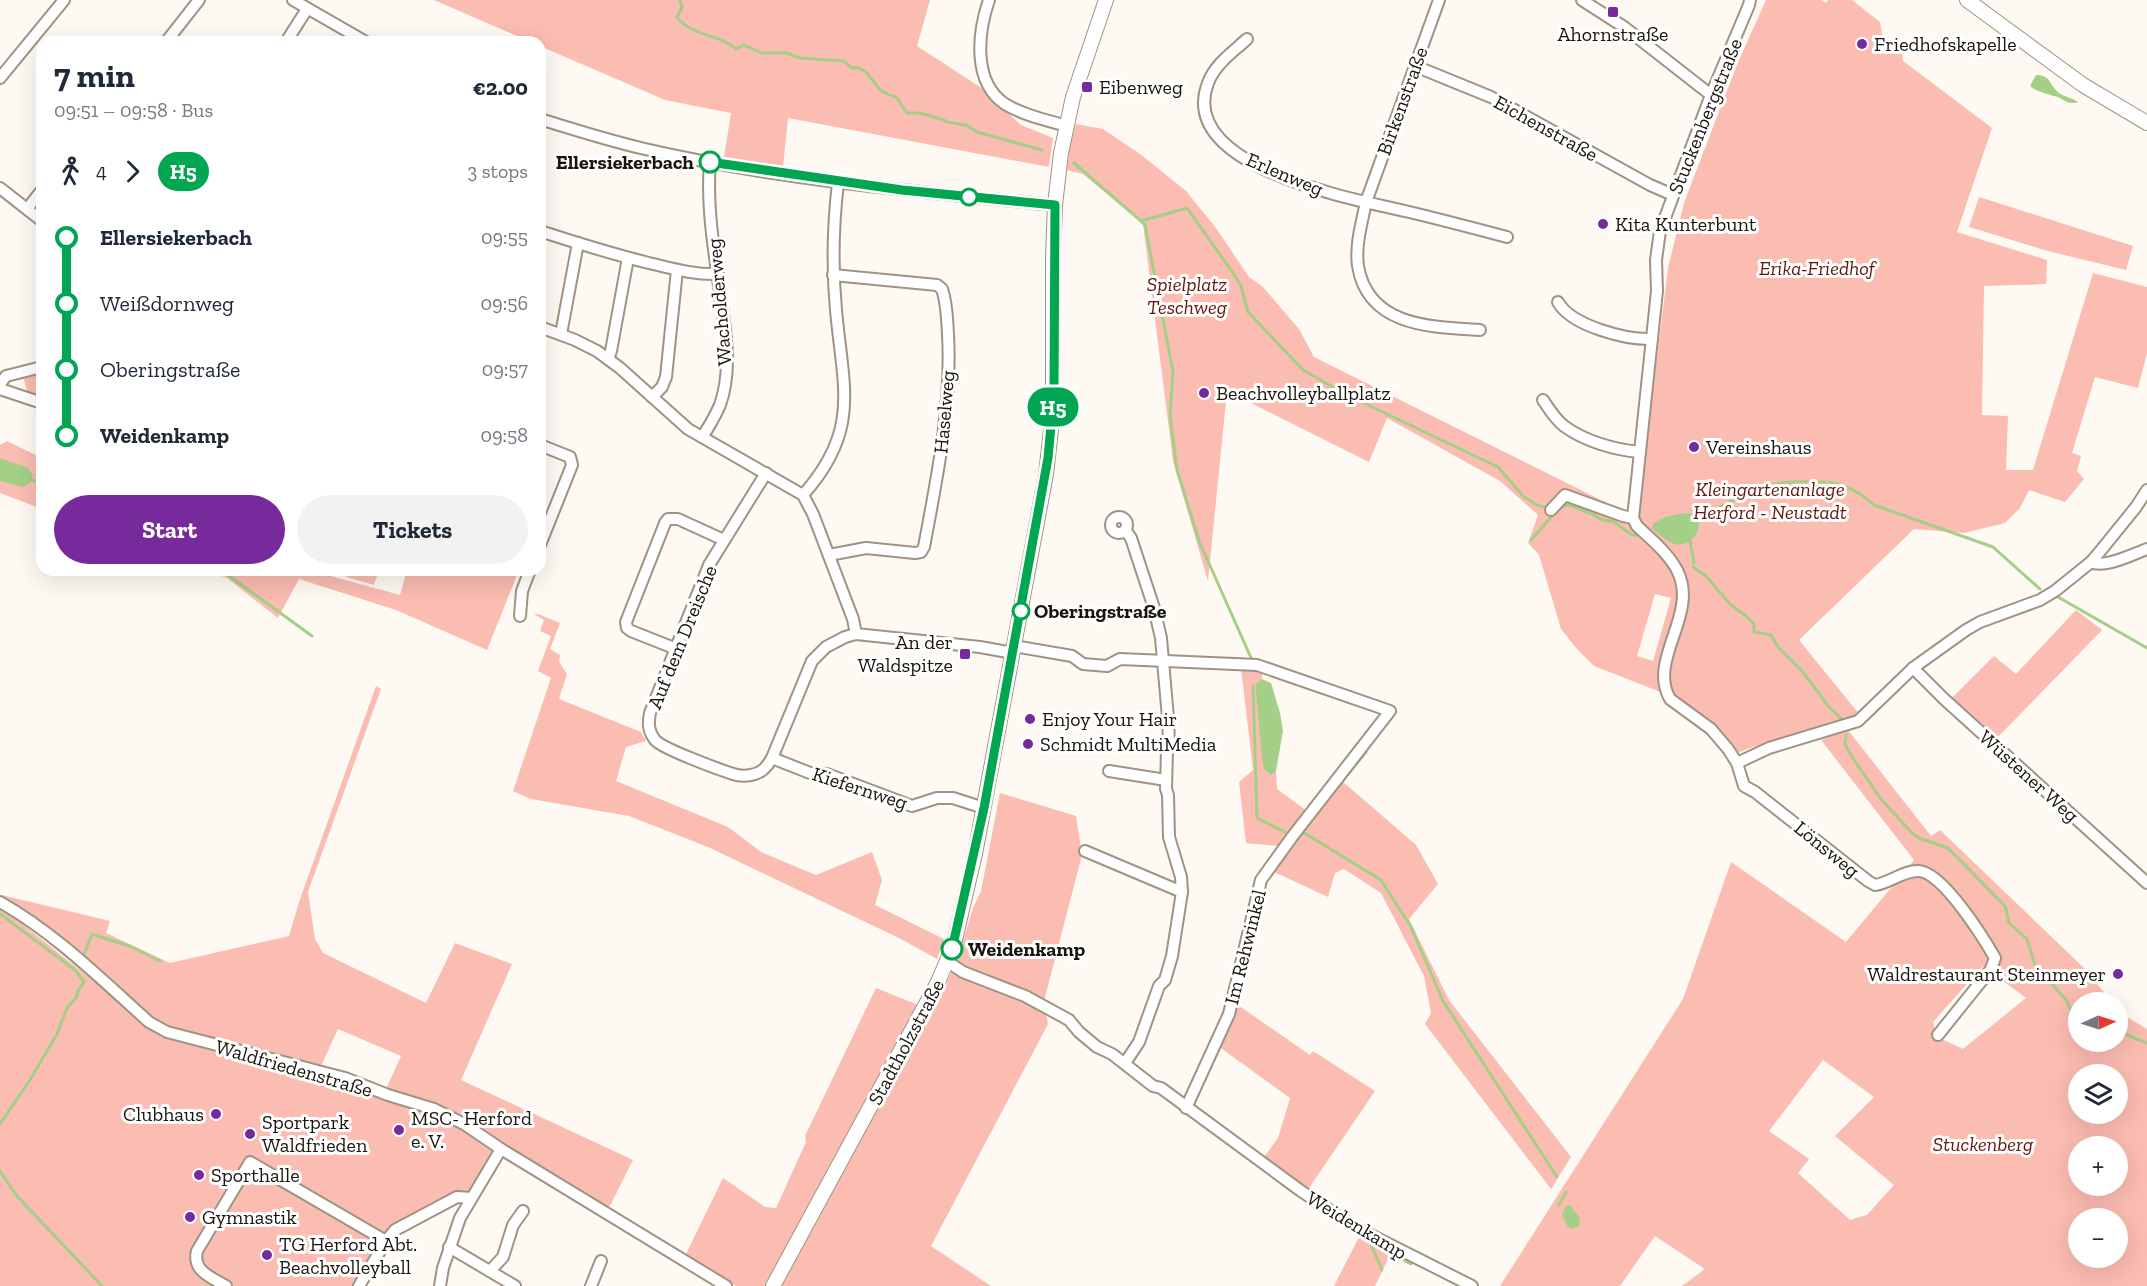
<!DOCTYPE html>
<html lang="en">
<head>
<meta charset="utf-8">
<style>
  :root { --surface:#fff; --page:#f2f2f3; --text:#1f2937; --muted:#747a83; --accent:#762a9c }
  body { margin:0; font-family:"Zilla Slab",serif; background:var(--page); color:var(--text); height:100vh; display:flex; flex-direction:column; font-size:22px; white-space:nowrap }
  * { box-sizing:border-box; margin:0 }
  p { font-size:20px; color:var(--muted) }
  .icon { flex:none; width:33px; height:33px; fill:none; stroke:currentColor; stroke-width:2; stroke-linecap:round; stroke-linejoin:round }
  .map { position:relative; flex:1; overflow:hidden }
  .sheet { position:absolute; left:36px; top:36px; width:510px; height:540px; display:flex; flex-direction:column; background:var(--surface); border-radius:18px; box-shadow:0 6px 24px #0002 }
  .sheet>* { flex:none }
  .badge { padding:0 12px; border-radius:20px; font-size:21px; line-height:39px }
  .needle { width:39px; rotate:87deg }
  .fabs { position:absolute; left:2068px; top:992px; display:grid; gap:12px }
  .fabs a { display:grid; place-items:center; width:60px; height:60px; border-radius:50%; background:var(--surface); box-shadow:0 6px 24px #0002; font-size:30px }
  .map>.badge { position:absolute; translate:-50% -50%; box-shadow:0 0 0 3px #fff }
  .legs { display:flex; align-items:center; gap:9px; height:66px; padding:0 18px; font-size:20px }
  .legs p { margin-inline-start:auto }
  .overview { display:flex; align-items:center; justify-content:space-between; height:102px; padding:0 18px }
  h1 { font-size:33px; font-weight:700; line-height:45px }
  .action { display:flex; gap:12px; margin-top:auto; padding:12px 18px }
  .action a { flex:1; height:69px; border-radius:36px; background:var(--accent); color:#fff; font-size:24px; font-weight:700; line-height:69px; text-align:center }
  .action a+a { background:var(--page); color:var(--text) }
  ul { padding:0 18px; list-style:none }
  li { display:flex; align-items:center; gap:21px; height:66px; font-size:22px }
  li i { display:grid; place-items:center; width:9px; height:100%; margin:0 8px; background:currentColor }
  li i::after { content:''; width:15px; height:15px; margin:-8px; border:4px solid; border-radius:50%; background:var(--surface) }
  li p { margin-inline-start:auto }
  li:first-child i { background:linear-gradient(#0000 50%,currentColor 0) }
  li:last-child i { background:linear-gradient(currentColor 50%,#0000 0) }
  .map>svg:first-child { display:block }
  .green { fill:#fbbcb1; fill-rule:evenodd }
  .water { fill:#a3cf86 }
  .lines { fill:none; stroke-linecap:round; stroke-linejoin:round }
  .stream { stroke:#a3cf86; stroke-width:3 }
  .minor-casing { stroke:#9e9483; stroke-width:14 }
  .tertiary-casing { stroke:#9e9483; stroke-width:16 }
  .minor { stroke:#fff; stroke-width:10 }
  .tertiary { stroke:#fff; stroke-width:14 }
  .line-1-casing { stroke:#fff; stroke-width:14 }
  .line-1 { stroke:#00a651; stroke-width:9 }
  .poi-dot { fill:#762a9c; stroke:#fff; stroke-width:2 }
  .stop-1-dot { fill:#fff; stroke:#00a651; stroke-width:3 }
  .labels { text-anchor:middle; stroke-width:6; stroke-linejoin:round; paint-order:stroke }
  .poi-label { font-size:20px; fill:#19150e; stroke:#fff; text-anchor:start }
  .street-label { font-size:20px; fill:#19150e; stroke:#fff }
  .stop-label { font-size:20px; font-weight:bold; fill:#19150e; stroke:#fff; text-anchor:start }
  .park-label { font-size:20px; font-style:italic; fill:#63160e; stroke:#fff }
</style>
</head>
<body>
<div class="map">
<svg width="2147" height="1286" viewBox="0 0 2147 1286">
  <rect width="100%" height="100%" fill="#fefaf3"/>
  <g class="green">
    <path d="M434,0H930L917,46L980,87L1021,125L1053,138L1049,167L788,118L783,167L724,157L731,113L665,100L540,46V42H531Z"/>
    <path d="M1766,0H1821L1826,3L1828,0H1852L1880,22L1882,34L1902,50L1903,61L1992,128L1957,232L2047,260L2046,284L1984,286L1982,415L2008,416L2006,470H2033L2093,273L2147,287V353L2138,388L2095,377L2072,453L2081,456L2077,471L2084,479L2065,502L2029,490L2020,508L2005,523L1964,533L1914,529L1799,640L1860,715C1819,728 1777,738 1737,753L1702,716L1663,693L1594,666L1577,649L1561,629L1539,555L1528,543L1538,515L1500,481L1387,418L1369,462L1227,391L1208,581L1173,461L1143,224L1083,174L1067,170L1070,144L1076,124L1103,129L1140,154L1186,191L1216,228L1249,277L1263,287L1299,329L1314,357L1637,518L1668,268L1684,203L1736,67ZM1655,594L1671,598L1653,661L1637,656Z"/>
    <path d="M1979,197L2133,246L2126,270L2048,251L1969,227Z"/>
    <path d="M42,371V398L27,392L23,376Z"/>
    <path d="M7,441L42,458V509L0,493V445Z"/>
    <path d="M205,570H273L286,574L296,570H309L400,595L407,570H519L487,650L396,610L299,579L278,618L227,578Z"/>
    <path d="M348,570H379L374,585L346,577Z"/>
    <path d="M2076,610L2102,630L1994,741L1950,700L1994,656L2016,674Z"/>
    <path d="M534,614H538L560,623L550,649L560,655L559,662L567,674L559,699L641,732L646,741L626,747L616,781L728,827L761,852L816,875L872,852L882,880L875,905L944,939L937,959L899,938L708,847L629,816L531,799L513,791L551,678L538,671L551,636L540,631L544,620Z"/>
    <path d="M1241,668L1262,673V679L1256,685L1271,775L1276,771L1277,789L1307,811L1278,846L1246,843L1239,782L1253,770Z"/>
    <path d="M376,686L381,689L308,892L315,939L323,953L426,1003L455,943L512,964L461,1080L633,1160L611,1204L606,1209L500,1144L447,1108L386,1089L401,1056L338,1029L321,1066L252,1050L172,1027L140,1009L42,924L2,895L110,921L106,933L170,963L289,936L299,902Z"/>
    <path d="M1848,730L1931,836L1940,830L2083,967L2112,1002H2079V1041H2118V1009L2122,1014L2147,1029V1286H1682L1705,1269L1655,1236L1620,1286H1500L1683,999L1731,862L1846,942L1914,860L1821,740ZM1983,966L2026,998L1963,1049L1937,1037L1933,1022ZM1823,1060L1874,1097L1835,1136L1894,1185L1867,1215L1850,1220L1798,1173L1809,1159L1769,1131ZM2079,1074H2118V1113H2079ZM2079,1146H2118V1185H2079ZM2079,1218H2118V1257H2079Z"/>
    <path d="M1342,781L1416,845L1438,884L1409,919L1449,1000L1571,1157L1551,1189L1425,1024L1431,1013L1424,976L1381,893L1344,869L1335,873L1328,897L1270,870Z"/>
    <path d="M1000,793L1076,816L1082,855L1044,1001L1048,1024L931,1246L991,1286H736L685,1256L723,1178L765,1207L776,1208L806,1142L805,1136L876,988L933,1011L956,963L973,908L981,891Z"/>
    <path d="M0,906L147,1024L340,1082L437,1117L499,1150L471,1192L395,1233L362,1286H0Z"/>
    <path d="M1235,1003L1310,1055L1313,1051L1375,1091L1307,1191L1262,1160L1278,1138L1290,1098L1218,1046Z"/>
    <path d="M1360,1235L1392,1251L1375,1286H1334Z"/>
  </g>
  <g class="water">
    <path d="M2036,75C2051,75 2049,85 2059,93C2064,97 2073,98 2078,102C2067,106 2064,98 2054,96C2045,93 2038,92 2030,86Z"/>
    <path d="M0,458L28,468L33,476L30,483L22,487L0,481Z"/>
    <path d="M1685,513C1712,513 1695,553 1672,543C1665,540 1658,533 1652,528L1654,523L1665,517Z"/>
    <path d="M1262,679L1271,683L1280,713L1283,731L1276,771L1271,775L1264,769L1262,758L1256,692V684Z"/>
    <path d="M1570,1205L1580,1218L1579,1226L1572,1229L1568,1227L1562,1215L1566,1206Z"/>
  </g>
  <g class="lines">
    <g class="stream">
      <path d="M680,0L682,7L677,17C690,36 720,34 736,49L744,45L762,53H787L800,58L844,61L852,68H859L866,72L881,91L897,98L907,113H920L944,120L947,122L966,125L977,132L1042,150"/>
      <path d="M1074,163L1141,221L1187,208L1233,273L1241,286L1248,312L1303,370L1345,394L1498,467L1524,497L1537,505L1548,508"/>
      <path d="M1141,221L1145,225L1173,372L1170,415L1177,470L1199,541L1252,660"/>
      <path d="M29,479L42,483"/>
      <path d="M1829,482C1847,486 1860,492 1874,505L1993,547L2040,589"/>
      <path d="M1557,509L1568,505L1572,506L1594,515L1600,519L1614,522L1632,535H1639"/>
      <path d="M1712,511C1735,500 1756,486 1782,483C1796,481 1811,482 1825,482"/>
      <path d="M1531,540L1552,516"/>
      <path d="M1690,541L1694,563"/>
      <path d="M1693,567L1706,576L1730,604L1746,616L1754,624V632L1771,635L1778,647L1802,671L1829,707L1844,721"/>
      <path d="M221,570L312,636"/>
      <path d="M2058,597L2147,648"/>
      <path d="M1253,686L1257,818L1285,832"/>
      <path d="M1846,735L1845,744L1852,757L1881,799L1911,832L1919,838L1948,848L2005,906L2009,923L2027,939L2035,965L2067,1001L2071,1011L2079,1015"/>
      <path d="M1318,811L1366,752"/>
      <path d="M1302,833L1306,834L1381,880L1411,927L1443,1001L1557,1177"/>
      <path d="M0,914L75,970L84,982L78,991L76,998L67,1008L57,1034L30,1080L0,1124"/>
      <path d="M83,957L92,934L132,947L160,961"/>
      <path d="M122,990L139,1005"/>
      <path d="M2118,1031L2147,1043"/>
      <path d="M0,1171L16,1195L102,1286"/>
      <path d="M1559,1205L1566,1192"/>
      <path d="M1369,1241L1411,1264"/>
      <path d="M1370,1242L1382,1270"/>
    </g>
    <defs>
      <g id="minor">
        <path d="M293,0L366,42"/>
        <path d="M989,0C978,32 972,82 1005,104C1023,115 1046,120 1067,126"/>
        <path d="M1439,0L1366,202C1362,222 1355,245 1358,266C1368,327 1432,327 1480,330"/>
        <path d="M1582,0L1624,27L1711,95"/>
        <path d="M1750,0L1749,5L1711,95L1660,231L1656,260L1657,291L1633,518L1637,526C1651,539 1668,553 1677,570C1700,614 1647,659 1670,699L1711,729L1728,749L1737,763L1744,786L1755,792L1868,881L1875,885C1890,883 1904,870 1919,871C1943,873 1983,937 1995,958L1991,969L1938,1035"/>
        <path d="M1247,39C1233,52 1215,64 1208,83C1176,167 1353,199 1405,211C1439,219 1473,228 1507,237"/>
        <path d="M166,42L199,0"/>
        <path d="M286,42L307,9"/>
        <path d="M1415,66L1491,97L1650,185L1673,195"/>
        <path d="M0,78L64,0"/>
        <path d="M540,119C575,130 610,141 645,149C780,180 918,192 1055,205"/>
        <path d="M0,188L42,221"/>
        <path d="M27,209L42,190"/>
        <path d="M540,231C577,243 615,255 653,264C674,269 696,275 718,274"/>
        <path d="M1558,302C1571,326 1627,340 1652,339"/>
        <path d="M540,327L575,340L597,351L620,368L688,429L803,495L813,514L853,619L856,634L980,647L1013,653"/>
        <path d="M561,334L578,243"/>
        <path d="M608,359L611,351L628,258"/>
        <path d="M0,384L6,376L42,367"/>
        <path d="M0,389L42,403"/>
        <path d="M652,397L662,387L666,377L677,270"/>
        <path d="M1543,400C1549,409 1555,419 1564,426C1584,441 1615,450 1640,452"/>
        <path d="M702,437C709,427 715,416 720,405C732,371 726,334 721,300C715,255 706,208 710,162"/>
        <path d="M540,445L570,457L572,465L540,545"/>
        <path d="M766,473L709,565L650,713C648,723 648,731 655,740C663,749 718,769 733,774C739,776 745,776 751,775C762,773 767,767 772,758L812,661L826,647L845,637L856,634"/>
        <path d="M803,495C861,430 843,388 836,310C832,267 833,225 838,183"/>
        <path d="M1551,510L1565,495L1623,516L1633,518"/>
        <circle cx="1119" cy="525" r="8"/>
        <path d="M829,555L866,548L915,553L921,552L924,547C937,477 952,406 948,334C947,319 947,303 942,289L937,285L833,275"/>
        <path d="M2091,562C2104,569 2133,554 2147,549"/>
        <path d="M520,616L522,591L530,570"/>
        <path d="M1014,646L1072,656L1083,664L1107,666L1120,659L1257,665L1390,711L1292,837L1261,880L1229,1014L1186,1108"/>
        <path d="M674,648L631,631L627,628L626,622L665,523L668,519H678L724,540"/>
        <path d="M1913,668L1943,698L2147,883"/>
        <path d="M772,758L810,773L827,774L912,806L937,798H953L984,808"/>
        <path d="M1737,763L1769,748L1858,721L1913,668L1966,630L1980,622L2040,600L2055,591L2091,562L2102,549L2136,507L2147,490"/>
        <path d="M1109,771L1166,780"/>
        <path d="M1085,851L1182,892"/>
        <path d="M0,902C55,933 102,980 149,1022L167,1032L345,1078L388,1095L434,1109L464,1124L501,1149L726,1286"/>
        <path d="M948,962L963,972L1025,996L1069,1020L1079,1032L1097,1047L1112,1054L1153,1086L1161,1088L1301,1191L1355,1227L1472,1286"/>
        <path d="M1125,1063L1139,1042L1159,986L1165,980L1172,956L1182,892L1181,877L1169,837L1168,795L1166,789L1167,750L1169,743L1168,718L1161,638L1154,608L1131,538L1125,530"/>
        <path d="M449,1247L515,1286"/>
        <path d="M490,1271L503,1257L513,1225L523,1211"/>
        <path d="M226,1286C211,1277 192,1271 197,1251L250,1162L386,1241"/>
        <path d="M359,1286L386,1241L395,1230L457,1197L471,1198"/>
        <path d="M440,1286L443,1268L460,1218L501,1149"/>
        <path d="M591,1286L601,1261"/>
      </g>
      <g id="tertiary">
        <path d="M1967,0L2083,85L2147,123"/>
        <path d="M773,1286L938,982L954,944L975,854L1046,474L1053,412V257L1055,205L1061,153L1073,97L1106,0"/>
      </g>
    </defs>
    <use href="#minor" class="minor-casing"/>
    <use href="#tertiary" class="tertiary-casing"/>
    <use href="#minor" class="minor"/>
    <use href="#tertiary" class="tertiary"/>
  </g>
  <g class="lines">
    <defs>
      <path id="line-1" d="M710,162L902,190L1055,205L1054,393L1048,458L984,808L952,949"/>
    </defs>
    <use href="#line-1" class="line-1-casing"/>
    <use href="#line-1" class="line-1"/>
  </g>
  <g class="poi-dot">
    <rect x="1607" y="6" width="12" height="12" rx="3"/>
    <circle cx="1862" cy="44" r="6"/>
    <rect x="1081" y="81" width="12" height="12" rx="3"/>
    <circle cx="1603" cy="224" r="6"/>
    <circle cx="1204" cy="393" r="6"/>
    <circle cx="1694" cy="447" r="6"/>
    <rect x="959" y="648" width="12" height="12" rx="3"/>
    <circle cx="1030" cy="719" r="6"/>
    <circle cx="1028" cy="744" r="6"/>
    <circle cx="2118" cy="974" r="6"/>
    <circle cx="216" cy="1114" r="6"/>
    <circle cx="399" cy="1130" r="6"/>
    <circle cx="250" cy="1134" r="6"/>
    <circle cx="199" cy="1175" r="6"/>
    <circle cx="190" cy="1217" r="6"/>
    <circle cx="267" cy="1255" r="6"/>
  </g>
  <g class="stop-1-dot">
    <circle cx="710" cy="162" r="10"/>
    <circle cx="969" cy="197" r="8"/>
    <circle cx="1021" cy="611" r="8"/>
    <circle cx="952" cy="949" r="10"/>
  </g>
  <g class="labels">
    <g class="poi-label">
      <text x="1613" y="41" text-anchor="middle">Ahornstraße</text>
      <text x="1874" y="51">Friedhofskapelle</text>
      <text x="1099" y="94">Eibenweg</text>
      <text x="1615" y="231">Kita Kunterbunt</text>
      <text x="1216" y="400">Beachvolleyballplatz</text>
      <text x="1706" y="454">Vereinshaus</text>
      <text x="953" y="649" text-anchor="end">An der<tspan x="953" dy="23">Waldspitze</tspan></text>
      <text x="1042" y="726">Enjoy Your Hair</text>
      <text x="1040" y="751">Schmidt MultiMedia</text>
      <text x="2106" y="981" text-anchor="end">Waldrestaurant Steinmeyer</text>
      <text x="204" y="1121" text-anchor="end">Clubhaus</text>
      <text x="411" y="1125">MSC- Herford<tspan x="411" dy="23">e. V.</tspan></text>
      <text x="262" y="1129">Sportpark<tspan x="262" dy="23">Waldfrieden</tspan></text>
      <text x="211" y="1182">Sporthalle</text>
      <text x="202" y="1224">Gymnastik</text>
      <text x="279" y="1251">TG Herford Abt.<tspan x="279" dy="23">Beachvolleyball</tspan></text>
    </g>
    <g class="street-label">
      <text transform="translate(1402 101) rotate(-70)" y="7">Birkenstraße</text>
      <text transform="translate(1705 116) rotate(-68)" y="7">Stuckenbergstraße</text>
      <text transform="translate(1546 128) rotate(29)" y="7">Eichenstraße</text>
      <text transform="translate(1285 174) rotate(23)" y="7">Erlenweg</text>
      <text transform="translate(719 302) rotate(-95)" y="7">Wacholderweg</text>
      <text transform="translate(944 412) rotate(-85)" y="7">Haselweg</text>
      <text transform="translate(682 637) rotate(-68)" y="7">Auf dem Dreische</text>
      <text transform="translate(2029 776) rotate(42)" y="7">Wüstener Weg</text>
      <text transform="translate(860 788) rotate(18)" y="7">Kiefernweg</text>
      <text transform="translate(1827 849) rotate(39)" y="7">Lönsweg</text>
      <text transform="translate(1245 947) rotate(-76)" y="7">Im Rehwinkel</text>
      <text transform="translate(906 1042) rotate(-62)" y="7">Stadtholzstraße</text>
      <text transform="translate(294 1068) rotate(16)" y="7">Waldfriedenstraße</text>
      <text transform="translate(1357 1225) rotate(31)" y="7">Weidenkamp</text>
    </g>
    <g class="stop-label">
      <text x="694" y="169" text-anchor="end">Ellersiekerbach</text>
      <text x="1034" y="618">Oberingstraße</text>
      <text x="968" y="956">Weidenkamp</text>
    </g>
    <g class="park-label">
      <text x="1817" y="275">Erika-Friedhof</text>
      <text x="1187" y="291">Spielplatz<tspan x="1187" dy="23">Teschweg</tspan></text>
      <text x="1770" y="496">Kleingartenanlage<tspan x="1770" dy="23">Herford - Neustadt</tspan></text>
      <text x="1983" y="1151">Stuckenberg</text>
    </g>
  </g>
</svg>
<div class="fabs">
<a><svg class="needle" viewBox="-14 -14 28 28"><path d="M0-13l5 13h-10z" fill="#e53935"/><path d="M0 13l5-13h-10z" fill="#747a83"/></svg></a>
<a><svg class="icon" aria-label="layers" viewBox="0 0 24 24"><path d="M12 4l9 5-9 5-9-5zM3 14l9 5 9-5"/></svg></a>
<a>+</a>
<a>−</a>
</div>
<b class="badge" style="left:1053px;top:407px;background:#00a651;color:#fff">H5</b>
<section class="sheet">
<div class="overview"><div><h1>7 min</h1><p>09:51 – 09:58 · Bus</p></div><b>€2.00</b></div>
<div class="legs"><svg class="icon" aria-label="walk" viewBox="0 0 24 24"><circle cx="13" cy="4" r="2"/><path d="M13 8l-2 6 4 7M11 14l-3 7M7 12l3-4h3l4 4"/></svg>4<svg class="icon" aria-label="forward" viewBox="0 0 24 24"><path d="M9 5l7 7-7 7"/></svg><b class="badge" style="background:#00a651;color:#fff">H5</b><p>3 stops</p></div>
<ul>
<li><i style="color:#00a651"></i><b>Ellersiekerbach</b><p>09:55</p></li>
<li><i style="color:#00a651"></i><span>Weißdornweg</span><p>09:56</p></li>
<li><i style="color:#00a651"></i><span>Oberingstraße</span><p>09:57</p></li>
<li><i style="color:#00a651"></i><b>Weidenkamp</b><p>09:58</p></li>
</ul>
<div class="action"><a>Start</a><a>Tickets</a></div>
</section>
</div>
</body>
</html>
